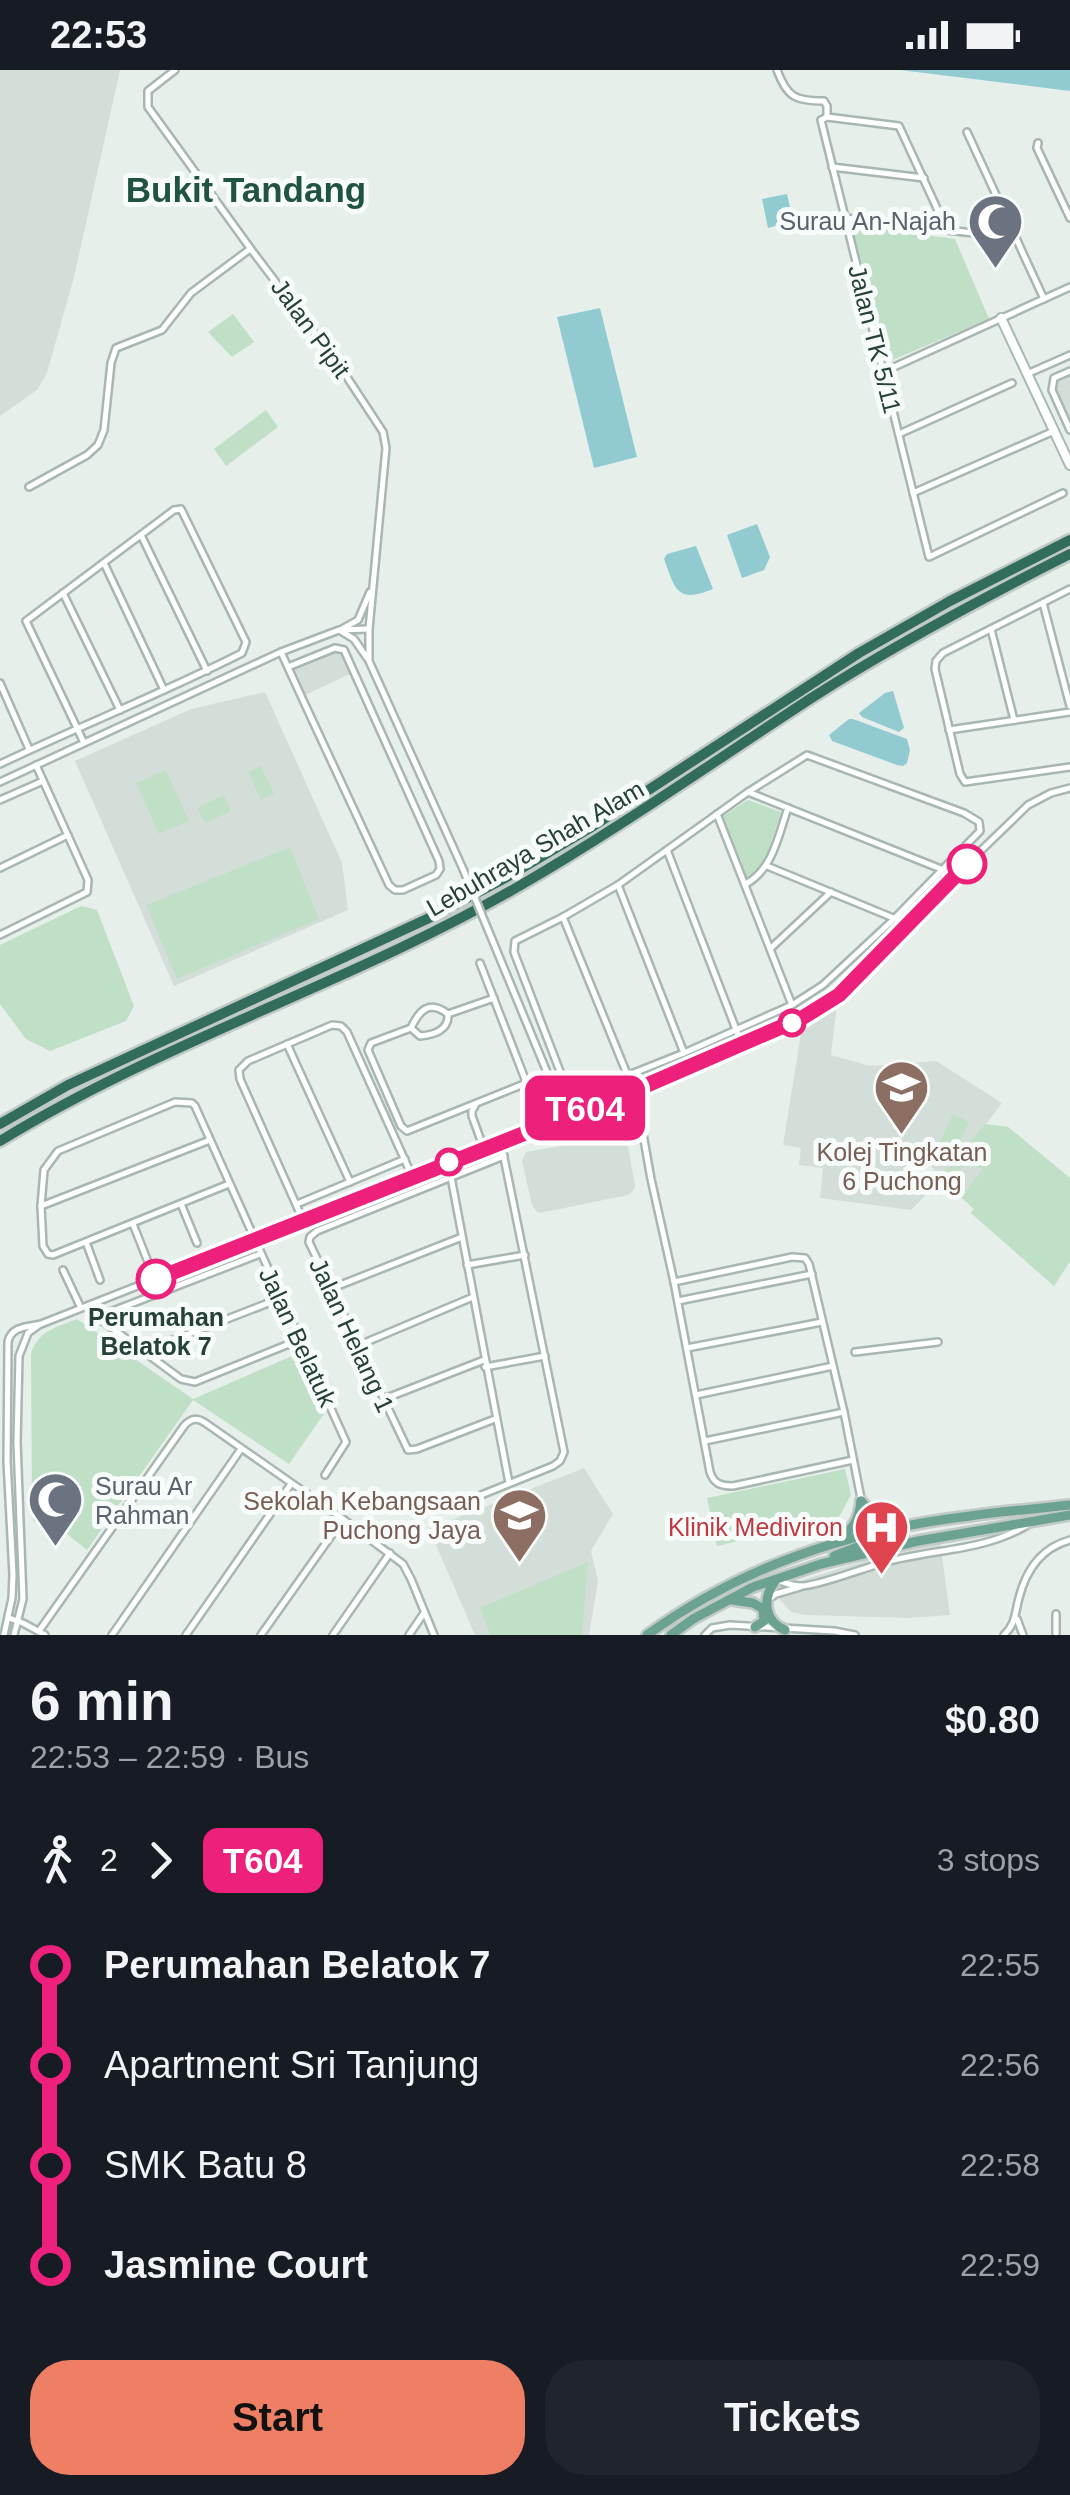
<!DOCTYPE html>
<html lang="en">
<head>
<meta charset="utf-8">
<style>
  :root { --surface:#171b24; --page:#20242c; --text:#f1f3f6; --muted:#9ea1a6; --accent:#ee7f65 }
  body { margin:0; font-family:Helvetica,sans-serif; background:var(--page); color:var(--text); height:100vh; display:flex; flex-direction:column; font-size:38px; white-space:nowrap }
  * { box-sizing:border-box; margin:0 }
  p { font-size:32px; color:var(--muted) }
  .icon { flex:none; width:55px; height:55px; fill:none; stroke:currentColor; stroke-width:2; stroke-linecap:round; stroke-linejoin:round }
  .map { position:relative; height:1565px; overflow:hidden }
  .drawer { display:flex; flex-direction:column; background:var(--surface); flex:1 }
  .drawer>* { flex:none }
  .badge { padding:0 20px; border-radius:15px; font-size:35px; line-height:65px }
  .map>.badge { position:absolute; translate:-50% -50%; box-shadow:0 0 0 5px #fff }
  .legs { display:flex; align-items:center; gap:15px; height:110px; padding:0 30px; font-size:32px }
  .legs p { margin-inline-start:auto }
  .overview { display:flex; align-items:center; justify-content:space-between; height:170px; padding:0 30px }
  h1 { font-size:55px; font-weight:700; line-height:75px }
  .cta { display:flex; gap:20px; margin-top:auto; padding:20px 30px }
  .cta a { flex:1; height:115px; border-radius:40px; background:var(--accent); color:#111; font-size:40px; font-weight:700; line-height:115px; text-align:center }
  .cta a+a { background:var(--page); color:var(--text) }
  ul { padding:0 30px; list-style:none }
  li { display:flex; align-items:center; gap:35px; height:100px; font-size:38px }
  li i { display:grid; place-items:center; width:15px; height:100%; margin:0 12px; background:currentColor }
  li i::after { content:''; width:25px; height:25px; margin:-12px; border:8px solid; border-radius:50%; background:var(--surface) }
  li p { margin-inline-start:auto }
  li:first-child i { background:linear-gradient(#0000 50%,currentColor 0) }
  li:last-child i { background:linear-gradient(currentColor 50%,#0000 0) }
  .status { display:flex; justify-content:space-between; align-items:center; height:70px; padding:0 50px; background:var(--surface); direction:ltr }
  .status svg { height:28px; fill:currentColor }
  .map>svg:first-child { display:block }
  .built { fill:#d4ded9 }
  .green { fill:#c0dfc7 }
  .water { fill:#91cbd1 }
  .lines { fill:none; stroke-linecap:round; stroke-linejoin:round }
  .street-casing { stroke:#a8b7b1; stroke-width:10 }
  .secondary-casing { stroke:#a5bab2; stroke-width:12 }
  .primary-casing { stroke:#c2cac7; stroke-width:14 }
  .highway-casing { stroke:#c2cac7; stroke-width:15 }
  .street { stroke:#fff; stroke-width:5 }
  .secondary { stroke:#fff; stroke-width:8 }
  .primary { stroke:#6ca292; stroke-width:9 }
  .highway { stroke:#326c5d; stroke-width:10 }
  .street-bridge-casing { stroke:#a8b7b1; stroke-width:10; stroke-linecap:butt }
  .street-bridge { stroke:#fff; stroke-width:5 }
  .line-1-casing { stroke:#fff; stroke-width:22 }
  .line-1 { stroke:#ed207b; stroke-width:15 }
  .stop-1-dot { fill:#fff; stroke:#ed207b; stroke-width:5 }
  .labels { text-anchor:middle; stroke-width:10; stroke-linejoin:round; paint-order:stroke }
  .worship-label { font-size:25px; fill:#5b616d; stroke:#f7fbf9; text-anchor:end }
  .street-label { font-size:25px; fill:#254138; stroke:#f7fbf9 }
  .education-label { font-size:25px; fill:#785e54; stroke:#f7fbf9 }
  .stop-label { font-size:25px; font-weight:bold; fill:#254138; stroke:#f7fbf9 }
  .health-label { font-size:25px; fill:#be3a42; stroke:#f7fbf9; text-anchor:end }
  .district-label { font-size:35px; font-weight:bold; fill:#215344; stroke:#f7fbf9 }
</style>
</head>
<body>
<div class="status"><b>22:53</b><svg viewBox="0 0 49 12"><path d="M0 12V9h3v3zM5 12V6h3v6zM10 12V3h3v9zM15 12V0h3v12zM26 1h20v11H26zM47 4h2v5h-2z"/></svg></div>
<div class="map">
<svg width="1070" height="1565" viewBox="0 0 1070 1565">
  <rect width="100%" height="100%" fill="#e6efea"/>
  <g class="built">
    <path d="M0,0H120L75,203L47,303L37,320L0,346Z"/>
    <path d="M1070,304V354L1055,315L1056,310Z"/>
    <path d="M336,580L342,582L352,603L303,626L292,599Z"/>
    <path d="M265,622L342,793L348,840L174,916L75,691L191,639Z"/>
    <path d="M837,934L831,985L870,996L936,991L1002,1033L986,1054L1008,1057L1070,1108V1191L1054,1216L971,1143L974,1139L948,1115L942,1106L916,1084L906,1096L928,1123L911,1140L820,1128L823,1098L799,1095L801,1078L783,1075L802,957Z"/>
    <path d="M618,1066L627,1072L635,1115L634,1120L628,1125L540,1143L536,1141L532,1135L522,1091L526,1082Z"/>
    <path d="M584,1398L613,1444L591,1481L598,1511L589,1565H475L429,1459Z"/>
    <path d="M940,1471L950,1545L909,1548L805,1545L791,1542L771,1520L880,1486Z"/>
  </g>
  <g class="green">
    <path d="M851,155L955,169L989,249L890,291Z"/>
    <path d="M233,244L254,272L232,287L208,262Z"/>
    <path d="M266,340L278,357L226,396L214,379Z"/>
    <path d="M261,696L274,724L261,730L248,702Z"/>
    <path d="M166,700L189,751L159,764L136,713Z"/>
    <path d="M224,725L231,741L205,753L197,738Z"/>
    <path d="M748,730L781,742L763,797L747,809L723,746Z"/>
    <path d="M290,777L319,849L177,909L146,835Z"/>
    <path d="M81,836L97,840L134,936L126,951L50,981L26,969L0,934V875Z"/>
    <path d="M953,1044L969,1052L956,1080L940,1072Z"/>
    <path d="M985,1054L1008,1057L1070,1108V1191L1054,1216L971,1143L974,1139L961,1127L983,1099L966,1092L948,1115L942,1107Z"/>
    <path d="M77,1249L193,1329L299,1283L326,1341L289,1394L193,1330L87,1480L62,1460L33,1451L32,1435L31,1283C39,1260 57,1257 77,1249Z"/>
    <path d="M845,1399L851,1425L839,1447L717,1476L707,1428Z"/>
    <path d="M588,1492L582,1565H490L480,1538Z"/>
  </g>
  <g class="water">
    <path d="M900,0H1070V21Z"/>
    <path d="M787,124L793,151L768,158L762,129Z"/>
    <path d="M600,238L637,387L594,398L557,247Z"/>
    <path d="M757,454L770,487L764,500L742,508L727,465Z"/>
    <path d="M696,476L713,519C677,534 675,519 664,489L667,484Z"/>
    <path d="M893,621L904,658L899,662L862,647L859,643L885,623Z"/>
    <path d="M849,649H853L907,669L910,680L907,693L903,696L897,695L832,671L829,665Z"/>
  </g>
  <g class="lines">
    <defs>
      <g id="street">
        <path d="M175,0L148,21V37L253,182L341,298L383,362L386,378L369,559V591L463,799"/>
        <path d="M777,0C787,27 795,31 824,31L827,36V47"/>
        <path d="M967,62L1044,229"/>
        <path d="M1038,73L1037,78L1070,148"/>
        <path d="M832,97L924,108"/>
        <path d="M845,148L1016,168"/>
        <path d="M947,160L899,56L827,47L821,50L929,487L1063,423"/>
        <path d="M1070,301L1054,308L1052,320L1070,360"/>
        <path d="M883,302L1070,217"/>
        <path d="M1027,304L1070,285"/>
        <path d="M899,364L1012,313"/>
        <path d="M29,417L87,385L98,375L104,360L111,293L116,278L162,260L191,223L250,179"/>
        <path d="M913,423L1054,361"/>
        <path d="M141,465L207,601"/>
        <path d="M104,493L164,620"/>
        <path d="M1070,519L943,583L936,591L935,599L960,704L965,712L1070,697"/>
        <path d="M63,523L120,640"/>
        <path d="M1043,533L1070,636"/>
        <path d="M342,559L358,550L370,522"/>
        <path d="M991,559L1014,650"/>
        <path d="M341,561L354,569L367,588"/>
        <path d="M281,582L302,628L389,815L395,820H403L436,805L440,799L439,791L344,580L335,578L288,597"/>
        <path d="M0,613L29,679"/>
        <path d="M949,660L1070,642"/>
        <path d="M807,685L964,743L979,752L980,761L894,849L823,915L792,935L684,983L581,1024L570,1022L566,1017L514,882L515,871L563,847L618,815L748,722Z"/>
        <path d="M0,694C80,656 163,623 242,583L246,572L181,439L174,440L26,551L77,658L84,673"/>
        <path d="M0,712L281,582L339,560L369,559"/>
        <path d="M748,722L941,799"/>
        <path d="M0,730L43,711"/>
        <path d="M717,744L792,935"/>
        <path d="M667,780L742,975"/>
        <path d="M767,796L908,854"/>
        <path d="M0,798L68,765"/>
        <path d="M746,814C773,799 778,766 788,738"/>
        <path d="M618,815L684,983"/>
        <path d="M563,847L627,1004"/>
        <path d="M489,862L568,1053C589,1060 618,1048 640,1044"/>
        <path d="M0,865L87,822L88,810L36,695"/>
        <path d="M771,878L831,822"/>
        <path d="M480,893L525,1009L524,1014L407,1061L401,1056L368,980L371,973L411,958C419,941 429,929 448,944L494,928"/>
        <path d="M411,958L420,966C434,965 449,960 448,944"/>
        <path d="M287,974L350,1112"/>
        <path d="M644,1018L638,1029V1036L651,1109L674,1212L792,1187L805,1188L809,1194L844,1342L868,1464"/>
        <path d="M558,1026L569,1035L588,1034"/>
        <path d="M475,1036L472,1041V1046L484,1079"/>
        <path d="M532,1057C544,1050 555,1046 555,1030"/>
        <path d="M451,1107L509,1413"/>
        <path d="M229,1114L53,1185L48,1184L43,1176L41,1136L44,1100L58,1081L175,1032L192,1033L195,1036L346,1372L325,1405"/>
        <path d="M181,1134L197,1173"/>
        <path d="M297,1134L405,1089"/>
        <path d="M41,1136L210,1070"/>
        <path d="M303,1150L240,1009L239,1000L248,991L332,955L341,956L347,962L412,1106"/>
        <path d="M133,1154L148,1192"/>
        <path d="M86,1172L100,1210"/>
        <path d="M260,1184L105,1244L101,1250L181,1309L195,1312L299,1270"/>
        <path d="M467,1195L525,1185"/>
        <path d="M63,1200L81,1238"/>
        <path d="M674,1212L710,1402C714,1414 721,1416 733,1416L853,1390"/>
        <path d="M330,1219L462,1167"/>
        <path d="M678,1231L812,1204"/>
        <path d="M357,1276L473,1227"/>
        <path d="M687,1278L822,1252"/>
        <path d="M145,1281L281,1228"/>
        <path d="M855,1282L938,1272"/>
        <path d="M485,1297L545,1286"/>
        <path d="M696,1325L833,1296"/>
        <path d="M384,1329L484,1290"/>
        <path d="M495,1349L417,1379L408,1380L309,1172L310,1167L317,1161L504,1086"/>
        <path d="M705,1371L844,1342"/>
        <path d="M444,1440L553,1396L560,1391L564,1382L501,1073"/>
        <path d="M780,1511C787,1514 794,1516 803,1516C824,1514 863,1498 886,1492C932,1479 987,1481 1029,1454"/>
        <path d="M769,1529L776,1524L800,1517"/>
        <path d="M9,1548L23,1553L45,1565"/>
        <path d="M1017,1549L1023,1565"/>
        <path d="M39,1561L184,1356C190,1349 196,1347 204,1352L343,1449L403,1494L411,1509L434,1565"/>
        <path d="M4,1565L12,1528L13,1505L7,1391L8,1272C11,1256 28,1257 41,1254L647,1015L801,949L839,925L967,794L1028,735L1051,723L1070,718"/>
        <path d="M14,1565L23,1529L17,1372L19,1286L28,1263L39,1255"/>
        <path d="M112,1565L241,1379"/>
        <path d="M186,1565L291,1414"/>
        <path d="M261,1565L343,1449"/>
        <path d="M333,1565L390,1483"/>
        <path d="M409,1565L424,1543"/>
        <path d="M705,1565L712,1558L730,1555L834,1561L855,1565"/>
        <path d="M1004,1565C1016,1554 1015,1542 1019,1528C1026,1500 1041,1478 1070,1470"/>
        <path d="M1056,1565V1544"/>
      </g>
      <path id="secondary" d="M1001,248L1070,395"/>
      <g id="primary">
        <path d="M861,1431L877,1449L899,1455"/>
        <path d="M868,1464L883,1470L904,1469"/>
        <path d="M835,1470C853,1461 859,1450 861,1431"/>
        <path d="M834,1486L860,1476L868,1464"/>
        <path d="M775,1511C762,1529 764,1551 785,1560"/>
        <path d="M732,1530L753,1533L763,1539L764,1551L755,1557"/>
        <path d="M647,1565C744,1495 852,1460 970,1446C1003,1441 1037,1439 1070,1435"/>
        <path d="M671,1565L693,1549L753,1517L821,1494L918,1471L1070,1445"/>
      </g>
      <g id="highway">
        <path d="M0,1054L68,1015L427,849L507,807L590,758L859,583L950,531L1070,470"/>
        <path d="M0,1071C165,970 354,912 521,815C621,757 716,690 813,627C896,574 983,528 1070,484"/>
      </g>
    </defs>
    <use href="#street" class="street-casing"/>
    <use href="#secondary" class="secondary-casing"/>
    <use href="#primary" class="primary-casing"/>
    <use href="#highway" class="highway-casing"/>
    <use href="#street" class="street"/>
    <use href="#secondary" class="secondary"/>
    <use href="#primary" class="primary"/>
    <use href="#highway" class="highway"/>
    <defs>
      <path id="street-bridge" d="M463,799L489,862"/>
    </defs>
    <use href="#street-bridge" class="street-bridge-casing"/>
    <use href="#street-bridge" class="street-bridge"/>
  </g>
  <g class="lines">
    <defs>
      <path id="line-1" d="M156,1209L647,1015L802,948L839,925L967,794"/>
    </defs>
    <use href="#line-1" class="line-1-casing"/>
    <use href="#line-1" class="line-1"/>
  </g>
  <defs>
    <symbol id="mosque-pin" viewBox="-11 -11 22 30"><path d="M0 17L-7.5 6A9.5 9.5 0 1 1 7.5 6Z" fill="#6b7280" stroke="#f7fbf9"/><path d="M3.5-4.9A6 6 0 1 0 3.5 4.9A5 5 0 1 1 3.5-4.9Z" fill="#fff"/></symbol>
    <symbol id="university-pin" viewBox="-11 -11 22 30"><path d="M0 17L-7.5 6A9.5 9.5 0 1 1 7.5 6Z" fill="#8d6e63" stroke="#f7fbf9"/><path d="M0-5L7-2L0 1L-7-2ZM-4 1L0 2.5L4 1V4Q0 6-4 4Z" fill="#fff"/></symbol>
    <symbol id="school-pin" viewBox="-11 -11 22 30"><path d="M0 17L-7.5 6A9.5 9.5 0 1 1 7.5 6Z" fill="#8d6e63" stroke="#f7fbf9"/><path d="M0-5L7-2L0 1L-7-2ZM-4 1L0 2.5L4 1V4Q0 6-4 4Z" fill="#fff"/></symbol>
    <symbol id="hospital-pin" viewBox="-11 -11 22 30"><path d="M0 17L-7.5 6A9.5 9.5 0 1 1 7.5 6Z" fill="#e0444e" stroke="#f7fbf9"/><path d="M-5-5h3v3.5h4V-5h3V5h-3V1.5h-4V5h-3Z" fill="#fff"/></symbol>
  </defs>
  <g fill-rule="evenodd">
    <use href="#mosque-pin" x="964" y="120" width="63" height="86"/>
    <use href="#university-pin" x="870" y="986" width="63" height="86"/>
    <use href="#mosque-pin" x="24" y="1398" width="63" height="86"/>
    <use href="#school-pin" x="488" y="1414" width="63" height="86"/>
    <use href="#hospital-pin" x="850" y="1426" width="63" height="86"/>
  </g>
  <g class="stop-1-dot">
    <circle cx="967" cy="794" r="18"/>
    <circle cx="792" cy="953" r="12"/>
    <circle cx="449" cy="1092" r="12"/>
    <circle cx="156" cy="1209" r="18"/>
  </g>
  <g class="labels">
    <g class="worship-label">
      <text x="956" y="160">Surau An-Najah</text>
      <text x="95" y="1425" text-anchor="start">Surau Ar<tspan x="95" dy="29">Rahman</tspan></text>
    </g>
    <g class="street-label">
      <text transform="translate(311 258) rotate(54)" y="9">Jalan Pipit</text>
      <text transform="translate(875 269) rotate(76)" y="9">Jalan TK 5/11</text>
      <text transform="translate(535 778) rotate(-30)" y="9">Lebuhraya Shah Alam</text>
      <text transform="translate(352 1265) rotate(65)" y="9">Jalan Helang 1</text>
      <text transform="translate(298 1267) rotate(65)" y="9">Jalan Belatuk</text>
    </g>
    <g class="education-label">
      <text x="902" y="1091">Kolej Tingkatan<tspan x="902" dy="29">6 Puchong</tspan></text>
      <text x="481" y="1440" text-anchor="end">Sekolah Kebangsaan<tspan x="481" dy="29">Puchong Jaya</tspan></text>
    </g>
    <g class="stop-label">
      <text x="156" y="1256">Perumahan<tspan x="156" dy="29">Belatok 7</tspan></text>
    </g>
    <g class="health-label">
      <text x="843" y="1466">Klinik Mediviron</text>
    </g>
    <g class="district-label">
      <text x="246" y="132">Bukit Tandang</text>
    </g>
  </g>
</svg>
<b class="badge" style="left:585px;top:1038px;background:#ed207b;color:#fff">T604</b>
</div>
<section class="drawer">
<div class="overview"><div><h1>6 min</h1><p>22:53 – 22:59 · Bus</p></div><b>$0.80</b></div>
<div class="legs"><svg class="icon" aria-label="walk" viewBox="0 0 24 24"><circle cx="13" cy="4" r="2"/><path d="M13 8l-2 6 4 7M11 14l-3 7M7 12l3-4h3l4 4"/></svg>2<svg class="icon" aria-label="forward" viewBox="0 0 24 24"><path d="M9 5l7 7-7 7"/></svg><b class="badge" style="background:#ed207b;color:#fff">T604</b><p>3 stops</p></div>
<ul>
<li><i style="color:#ed207b"></i><b>Perumahan Belatok 7</b><p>22:55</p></li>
<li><i style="color:#ed207b"></i><span>Apartment Sri Tanjung</span><p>22:56</p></li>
<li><i style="color:#ed207b"></i><span>SMK Batu 8</span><p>22:58</p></li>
<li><i style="color:#ed207b"></i><b>Jasmine Court</b><p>22:59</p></li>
</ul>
<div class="cta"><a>Start</a><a>Tickets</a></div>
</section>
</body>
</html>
